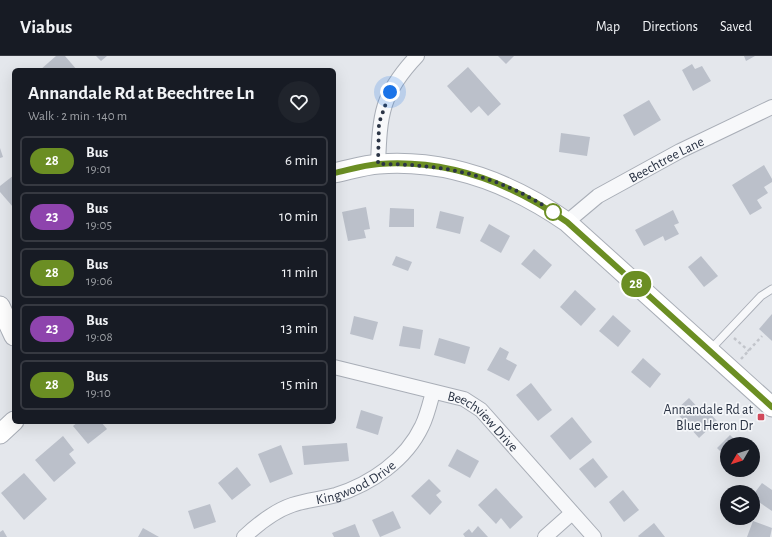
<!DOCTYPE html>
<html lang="en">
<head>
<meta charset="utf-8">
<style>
  :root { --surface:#171b24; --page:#20242c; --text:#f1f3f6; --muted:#9ea1a6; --line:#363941 }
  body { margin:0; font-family:"Alegreya Sans",sans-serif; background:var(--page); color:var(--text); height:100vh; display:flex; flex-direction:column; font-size:15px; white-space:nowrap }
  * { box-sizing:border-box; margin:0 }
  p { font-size:13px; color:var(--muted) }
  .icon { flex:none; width:22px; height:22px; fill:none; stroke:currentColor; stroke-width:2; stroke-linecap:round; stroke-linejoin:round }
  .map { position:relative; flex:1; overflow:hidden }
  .panel { position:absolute; left:12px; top:12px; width:324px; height:356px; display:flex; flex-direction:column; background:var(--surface); border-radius:6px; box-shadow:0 4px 16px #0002 }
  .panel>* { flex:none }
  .badge { padding:0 8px; border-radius:13px; font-size:14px; line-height:26px }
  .needle { width:26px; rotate:231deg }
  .controls { position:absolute; left:720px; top:381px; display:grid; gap:8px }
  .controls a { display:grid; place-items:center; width:40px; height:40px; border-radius:50%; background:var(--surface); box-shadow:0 4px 16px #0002; font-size:20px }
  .you { position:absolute; width:20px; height:20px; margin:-10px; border:3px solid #fff; border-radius:50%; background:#1a73e8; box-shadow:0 0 0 6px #1a73e833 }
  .map>.badge { position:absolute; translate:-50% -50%; box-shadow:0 0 0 2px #fff }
  .round { display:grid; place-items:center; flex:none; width:42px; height:42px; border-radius:21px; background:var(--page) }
  .head { display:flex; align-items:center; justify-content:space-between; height:68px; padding:0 16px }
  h1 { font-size:19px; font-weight:700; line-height:30px }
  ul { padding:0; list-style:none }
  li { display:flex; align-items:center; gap:12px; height:50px; margin:0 8px 6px; padding:0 8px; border:2px solid var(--line); border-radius:6px }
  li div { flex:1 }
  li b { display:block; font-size:15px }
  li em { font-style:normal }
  li .badge { min-width:44px; font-weight:700; text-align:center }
  header { display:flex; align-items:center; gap:24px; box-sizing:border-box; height:56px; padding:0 20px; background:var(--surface); border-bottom:1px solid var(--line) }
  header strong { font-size:19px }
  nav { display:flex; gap:22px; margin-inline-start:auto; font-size:14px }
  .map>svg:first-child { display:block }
  .building { fill:#bbc0ca }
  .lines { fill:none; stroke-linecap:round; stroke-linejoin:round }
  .lane-casing { stroke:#a9aeb7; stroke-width:9 }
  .street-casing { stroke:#a9aeb7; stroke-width:16 }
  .secondary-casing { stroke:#a9aeb7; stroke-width:21 }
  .path { stroke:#c2c5cb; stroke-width:2.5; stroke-dasharray:3 3; stroke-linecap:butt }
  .lane { stroke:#f7f8fa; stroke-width:7 }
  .street { stroke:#f7f8fa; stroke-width:14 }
  .secondary { stroke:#fff; stroke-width:19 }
  .line-casing { stroke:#fff; stroke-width:9 }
  .line { stroke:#6b8e23; stroke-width:6 }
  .walk { stroke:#2b3445; stroke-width:4; stroke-dasharray:0 7.2 }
  .stop-dot { fill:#fff; stroke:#6b8e23; stroke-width:2 }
  .poi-dot { fill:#d1495b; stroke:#f4f6f9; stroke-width:1.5 }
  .labels { text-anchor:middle; stroke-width:3.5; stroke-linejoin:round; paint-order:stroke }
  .street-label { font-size:14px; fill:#2b3445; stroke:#f4f6f9 }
  .poi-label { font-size:14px; fill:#2b3445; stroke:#f4f6f9; text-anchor:end }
</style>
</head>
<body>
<header>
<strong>Viabus</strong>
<nav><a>Map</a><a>Directions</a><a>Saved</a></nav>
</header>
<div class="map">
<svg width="772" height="481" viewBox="0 0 772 481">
  <rect width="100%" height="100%" fill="#e4e7ec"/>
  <g class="building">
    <path d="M56,0H65L77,14H40Z"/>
    <path d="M96,0H107L101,5Z"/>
    <path d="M498,0H514L506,8Z"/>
    <path d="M744,0H755L746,5Z"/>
    <path d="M692,8L695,13L702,10L711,25L693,35L682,14Z"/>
    <path d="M468,11L501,48L488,60L479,50L471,57L447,30Z"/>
    <path d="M649,44L661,64L634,80L623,59Z"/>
    <path d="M561,77L590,81L587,100L559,96Z"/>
    <path d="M0,92L3,101L0,102Z"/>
    <path d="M764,109L772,123V126L764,131L768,137L757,144L762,152L750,159L732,129Z"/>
    <path d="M14,119V150L13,151L0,136V130Z"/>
    <path d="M366,151L370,173L364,174L366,182L348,185L342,156Z"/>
    <path d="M390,152L414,153V171H389Z"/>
    <path d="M673,154L679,167L674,169L679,178L665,185L663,180L644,190L635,174Z"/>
    <path d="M440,155L464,161L460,178L436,172Z"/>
    <path d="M489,168L510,180L501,197L480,185Z"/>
    <path d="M534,193L552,209L540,223L521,208Z"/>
    <path d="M396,200L412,206L408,215L392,209Z"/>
    <path d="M701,200L718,220L704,231L688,211Z"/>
    <path d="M575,234L596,253L581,270L560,251Z"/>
    <path d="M772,258V285L759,273Z"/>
    <path d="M613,259L631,275L618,291L599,275Z"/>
    <path d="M354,260L378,266L373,284L350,278Z"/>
    <path d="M403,270L423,274L420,293L399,290Z"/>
    <path d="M439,282L470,291L465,308L434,299Z"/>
    <path d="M500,291L509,296L506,303L517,309L509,325L487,314Z"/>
    <path d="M643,302L661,318L650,332L631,316Z"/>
    <path d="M531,327L552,354L538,365L516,339Z"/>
    <path d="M689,342L702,356L706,353L717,365L699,382L675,355Z"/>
    <path d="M361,354L383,361L378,379L356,372Z"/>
    <path d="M572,361L592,386L570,404L550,380Z"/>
    <path d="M78,366H101L107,373L88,388L73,370Z"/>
    <path d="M730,379L739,388H727V402L717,392Z"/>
    <path d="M63,380L74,394L69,398L76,407L54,426L35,404Z"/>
    <path d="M347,387L349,405L304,409L302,390Z"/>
    <path d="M281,389L293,418L270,427L258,398Z"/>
    <path d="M457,393L479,405L470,422L448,410Z"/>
    <path d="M593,402L608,421L595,432L579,413Z"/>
    <path d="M237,411L251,429L232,444L218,427Z"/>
    <path d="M24,417L47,443L24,464L1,437Z"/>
    <path d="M429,423L441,435L436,439L442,446L430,459L411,440Z"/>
    <path d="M762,427L772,434V455L753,442V439Z"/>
    <path d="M496,432L523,461L510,473L501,462L496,468L478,449Z"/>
    <path d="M623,434L639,454L624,466L609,446Z"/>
    <path d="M210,448L216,466L194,473L188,455Z"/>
    <path d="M393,455L401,472L380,481L372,464Z"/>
    <path d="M753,465L772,472L770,481H747Z"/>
    <path d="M654,467L665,481H639L638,480Z"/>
    <path d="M355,468L360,481H334L332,477Z"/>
    <path d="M478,470L488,481H465L463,478L469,473L472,477Z"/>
    <path d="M143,472L159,481H138Z"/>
    <path d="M3,474L7,481H0V476Z"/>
  </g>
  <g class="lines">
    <defs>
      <path id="lane" d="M710,294L761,240L772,233"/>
      <g id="street">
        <path d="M378,108C380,58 381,38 417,0"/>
        <path id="s1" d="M567,166L598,140L680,95L772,51"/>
        <path id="s2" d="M334,311L464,343L481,354L594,481"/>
        <path id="s3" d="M244,481C258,468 274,455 292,449C306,444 322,443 336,439C371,428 406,404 422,370C427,360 430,347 433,336"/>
        <path d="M545,481L572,457"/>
      </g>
      <g id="secondary">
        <path d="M334,117C349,114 364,109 379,108C448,103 511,127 567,166L772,351"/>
        <path d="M0,250L14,280"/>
        <path d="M0,378L14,365"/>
      </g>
    </defs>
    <use href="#lane" class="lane-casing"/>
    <use href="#street" class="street-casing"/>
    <use href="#secondary" class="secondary-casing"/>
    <g class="path">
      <path d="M734,282L749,295"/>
      <path d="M741,303L762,280"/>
    </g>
    <use href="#lane" class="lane"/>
    <use href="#street" class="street"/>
    <use href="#secondary" class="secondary"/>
  </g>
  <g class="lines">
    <defs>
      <path id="line" d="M334,117C348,114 364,109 379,108C448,103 511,127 567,166L772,351"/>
    </defs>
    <use href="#line" class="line-casing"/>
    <use href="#line" class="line"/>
    <path class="walk" d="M390,36L379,67L378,108C444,108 500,119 555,157L553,156"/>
  </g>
  <circle class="stop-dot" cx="553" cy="156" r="8"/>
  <rect class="poi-dot" x="757" y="357" width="8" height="8" rx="2"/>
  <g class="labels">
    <g class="street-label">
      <text dy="5" stroke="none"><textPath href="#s1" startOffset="118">Beechtree Lane</textPath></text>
      <text dy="5" stroke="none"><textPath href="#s2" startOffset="162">Beechview Drive</textPath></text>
      <text dy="5" stroke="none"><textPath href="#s3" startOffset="126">Kingwood Drive</textPath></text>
    </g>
    <g class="poi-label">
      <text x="753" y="358">Annandale Rd at<tspan x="753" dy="16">Blue Heron Dr</tspan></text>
    </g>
  </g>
</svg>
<div class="controls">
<a><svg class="needle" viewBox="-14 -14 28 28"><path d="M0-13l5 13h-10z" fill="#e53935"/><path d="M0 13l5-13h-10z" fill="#9ea1a6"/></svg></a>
<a><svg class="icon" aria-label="layers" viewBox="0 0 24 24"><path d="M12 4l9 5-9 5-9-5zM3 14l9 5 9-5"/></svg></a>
</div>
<div class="you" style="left:390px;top:36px"></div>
<b class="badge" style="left:636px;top:228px;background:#6b8e23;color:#fff">28</b>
<section class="panel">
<div class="head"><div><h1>Annandale Rd at Beechtree Ln</h1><p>Walk · 2 min · 140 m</p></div><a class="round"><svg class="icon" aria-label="heart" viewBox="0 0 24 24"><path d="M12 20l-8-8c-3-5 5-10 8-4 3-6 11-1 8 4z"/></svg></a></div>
<ul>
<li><span class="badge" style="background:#6b8e23;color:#fff">28</span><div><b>Bus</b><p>19:01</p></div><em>6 min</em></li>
<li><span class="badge" style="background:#8e44ad;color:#fff">23</span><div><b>Bus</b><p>19:05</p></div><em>10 min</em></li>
<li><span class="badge" style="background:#6b8e23;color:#fff">28</span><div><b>Bus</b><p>19:06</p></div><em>11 min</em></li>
<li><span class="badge" style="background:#8e44ad;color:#fff">23</span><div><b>Bus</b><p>19:08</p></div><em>13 min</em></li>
<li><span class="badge" style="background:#6b8e23;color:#fff">28</span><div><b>Bus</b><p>19:10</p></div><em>15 min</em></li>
</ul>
</section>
</div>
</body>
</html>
